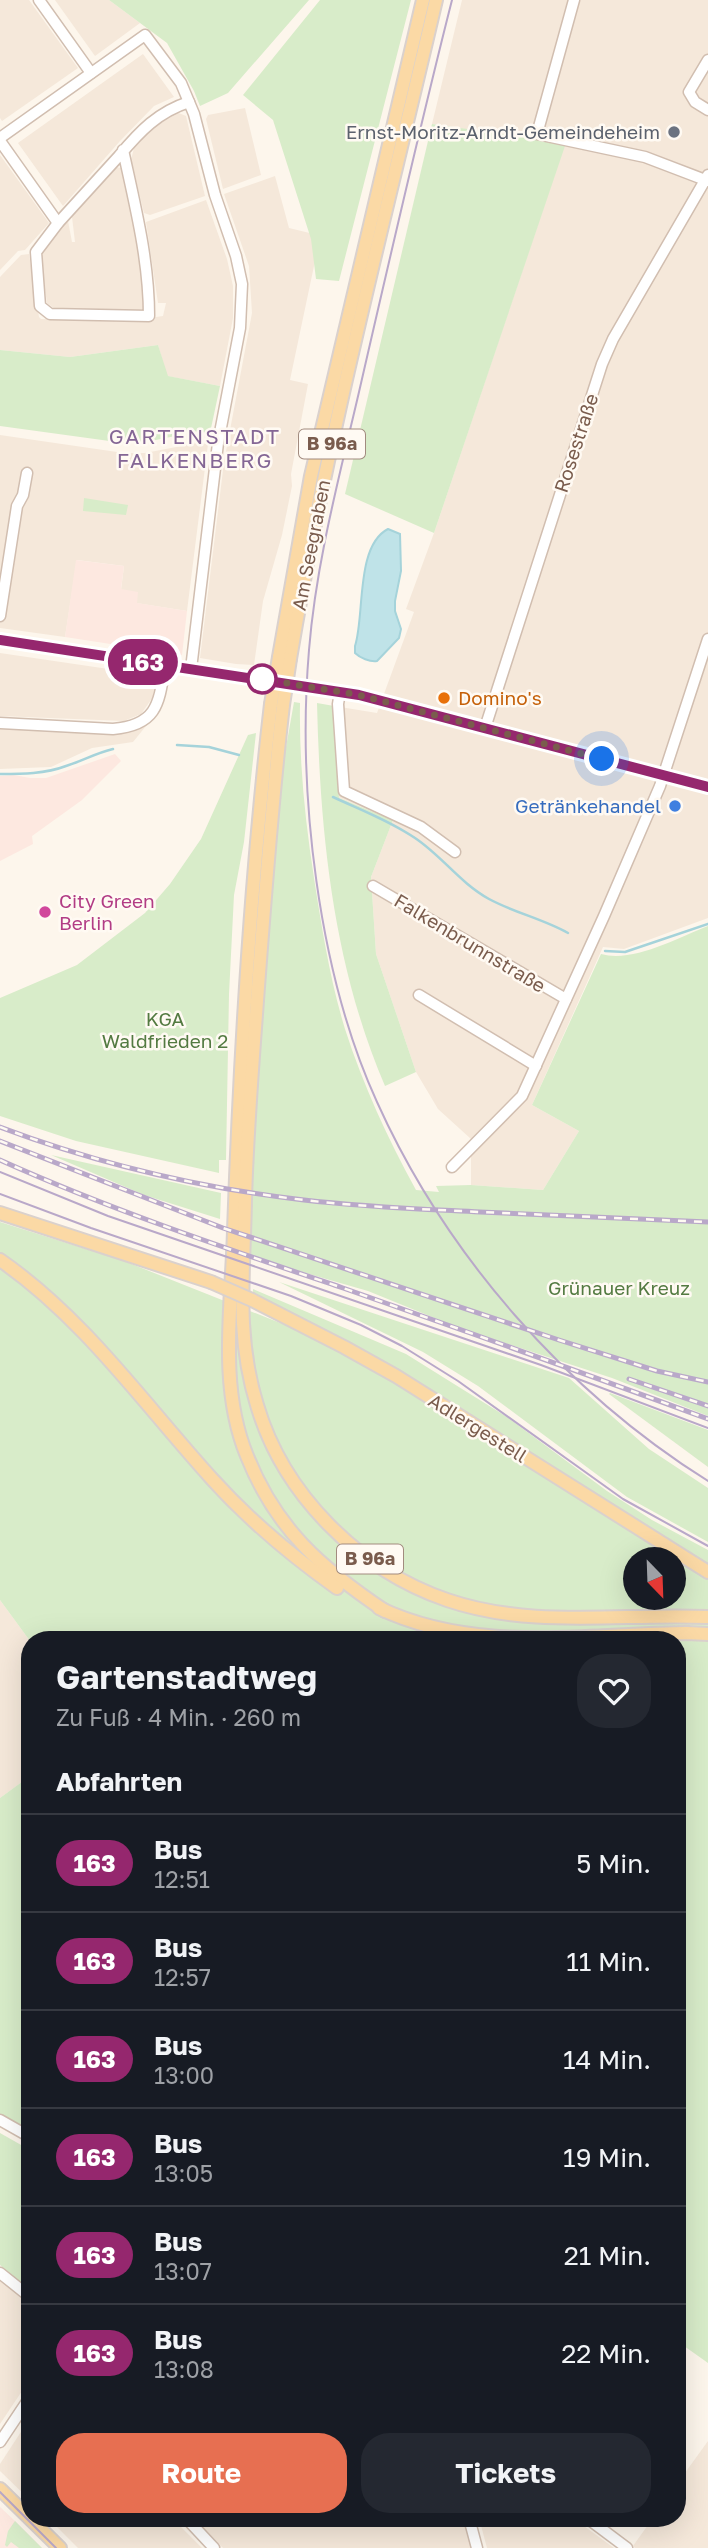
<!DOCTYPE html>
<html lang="de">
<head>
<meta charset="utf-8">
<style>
  :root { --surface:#171b24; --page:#242831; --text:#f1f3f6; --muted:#9ea1a6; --line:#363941; --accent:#e76f51 }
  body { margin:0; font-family:"Golos Text",sans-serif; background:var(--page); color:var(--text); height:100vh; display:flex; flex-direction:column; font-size:26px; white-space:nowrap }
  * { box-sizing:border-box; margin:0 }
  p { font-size:23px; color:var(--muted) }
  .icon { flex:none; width:38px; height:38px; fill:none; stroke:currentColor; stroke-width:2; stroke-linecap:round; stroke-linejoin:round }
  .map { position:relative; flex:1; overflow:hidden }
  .panel { position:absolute; left:21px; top:1631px; width:665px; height:896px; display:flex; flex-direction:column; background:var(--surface); border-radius:28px; box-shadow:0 7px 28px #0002 }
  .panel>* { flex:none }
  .badge { padding:0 14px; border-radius:23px; font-size:24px; line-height:46px }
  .needle { width:46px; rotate:157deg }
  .controls { position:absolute; left:623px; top:1547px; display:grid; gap:14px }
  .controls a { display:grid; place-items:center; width:63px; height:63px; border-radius:50%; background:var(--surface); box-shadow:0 7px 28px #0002; font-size:35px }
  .you { position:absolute; width:35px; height:35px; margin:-18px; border:5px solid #fff; border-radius:50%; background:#1a73e8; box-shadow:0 0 0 10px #1a73e833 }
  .map>.badge { position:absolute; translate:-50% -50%; box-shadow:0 0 0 4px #fff }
  h2 { padding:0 35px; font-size:26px; line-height:63px }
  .round { display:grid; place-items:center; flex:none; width:74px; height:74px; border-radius:28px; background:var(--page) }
  .headline { display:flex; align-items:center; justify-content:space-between; height:119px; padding:0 35px }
  h1 { font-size:33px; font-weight:700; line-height:52px }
  .button { display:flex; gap:14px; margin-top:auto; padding:14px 35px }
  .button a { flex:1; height:80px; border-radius:28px; background:var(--accent); color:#fff; font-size:28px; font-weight:700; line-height:80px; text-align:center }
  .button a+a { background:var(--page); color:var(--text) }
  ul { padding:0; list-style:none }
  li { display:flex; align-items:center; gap:21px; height:98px; padding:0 35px; border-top:2px solid var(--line) }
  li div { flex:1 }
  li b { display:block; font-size:26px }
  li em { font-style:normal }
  li .badge { min-width:77px; font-weight:700; text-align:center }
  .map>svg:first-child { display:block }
  .residential { fill:#f5e8da }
  .commercial { fill:#fde8e0 }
  .green { fill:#d8ecc9; fill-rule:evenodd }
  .water { fill:#bfe3e8; stroke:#a5d3da; stroke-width:2 }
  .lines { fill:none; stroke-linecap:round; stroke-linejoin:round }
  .stream { stroke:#a5d3da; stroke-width:2.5 }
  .minor-casing { stroke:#d1beb0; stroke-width:13 }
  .major-casing { stroke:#dad1cd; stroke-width:16 }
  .minor { stroke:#fff; stroke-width:10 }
  .major { stroke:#fbd9a5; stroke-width:12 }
  .tram { stroke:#b9a8c9; stroke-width:2 }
  .rail-casing { stroke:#b9a8c9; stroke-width:5 }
  .rail { stroke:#fffaf3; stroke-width:2.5; stroke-dasharray:8; stroke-linecap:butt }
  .major-bridge-casing { stroke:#dad1cd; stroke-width:16; stroke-linecap:butt }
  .major-bridge { stroke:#fbd9a5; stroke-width:12 }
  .line-casing { stroke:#fff; stroke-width:16 }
  .line { stroke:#95276e; stroke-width:10 }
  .walk { stroke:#7a5c4d; stroke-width:7; stroke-dasharray:0 12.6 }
  .worship-dot { fill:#6b7280; stroke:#fffaf3; stroke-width:2.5 }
  .stop-dot { fill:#fff; stroke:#95276e; stroke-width:3.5 }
  .food-dot { fill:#e8710a; stroke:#fffaf3; stroke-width:2.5 }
  .shop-dot { fill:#3f7fe0; stroke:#fffaf3; stroke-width:2.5 }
  .hotel-dot { fill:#d1479c; stroke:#fffaf3; stroke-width:2.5 }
  .labels { text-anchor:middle; stroke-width:5; stroke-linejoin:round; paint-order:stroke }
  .shield { fill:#fffaf3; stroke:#a28b7f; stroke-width:2 }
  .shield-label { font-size:18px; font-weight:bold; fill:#7a5c4d }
  .worship-label { font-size:19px; fill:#5b616d; stroke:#fffaf3; text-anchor:end }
  .street-label { font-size:19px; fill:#7a5c4d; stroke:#fffaf3 }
  .food-label { font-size:19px; fill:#c56008; stroke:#fffaf3; text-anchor:start }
  .shop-label { font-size:19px; fill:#366cbe; stroke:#fffaf3; text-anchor:end }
  .hotel-label { font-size:19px; fill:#b23c85; stroke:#fffaf3; text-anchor:start }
  .park-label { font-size:19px; fill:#537a41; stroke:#fffaf3 }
  .neighbourhood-label { font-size:21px; letter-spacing:2px; fill:#846695; stroke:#fffaf3 }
</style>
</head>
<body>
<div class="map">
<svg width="708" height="2548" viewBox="0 0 708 2548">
  <rect width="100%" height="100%" fill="#fdf6ec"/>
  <g class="residential">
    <path d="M0,0H29L78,68L2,121L0,118Z"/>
    <path d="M55,0H109L140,23L95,56Z"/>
    <path d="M462,0H708V918L624,949L603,947L532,1105L579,1131L543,1190L471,1185V1139L438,1109L416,1072L376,954L371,877L393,820L339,798L334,706L377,713L414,612L406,609L434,533L565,144L432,124Z"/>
    <path d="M143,54L174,97L154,106L120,141L63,206L18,143Z"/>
    <path d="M245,108L261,175L223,189L206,119L208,115Z"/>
    <path d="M176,112L186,116L205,196L150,215L144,213L131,160L134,148L163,118Z"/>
    <path d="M0,155L49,223L25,250L18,251L0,270Z"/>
    <path d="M115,167L122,168L133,215L148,304L144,309L128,312L55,309L47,303L41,261L43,251L68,221L72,242H75L72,217Z"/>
    <path d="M275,176L289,228L322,236L318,247L290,380L308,384L291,474L292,486L282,535L263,601L254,665L236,664L200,658L224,462L252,313L249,266L224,194Z"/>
    <path d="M206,200L227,259L233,286V318L220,386L167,376L158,345L70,357L0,350V277L21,255L29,254L39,317L41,319L128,321L163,316L166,303H158L146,222Z"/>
    <path d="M0,435L124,453H145L197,443L208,444L187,611L136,603L121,590L124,566L77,560L65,637L0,628Z"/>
    <path d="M0,653L156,676L153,697L141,714L124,721L0,716Z"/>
    <path d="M150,721L133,742L92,748L51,767L0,769V727L131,731Z"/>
    <path d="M0,1600L30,1641V1776L0,1798Z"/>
    <path d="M0,2279L30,2304V2379L0,2424Z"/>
    <path d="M30,2418V2500L0,2471V2464Z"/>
    <path d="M708,2441V2548H635L633,2546L653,2518H677V2484Z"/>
    <path d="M48,2518H172L202,2548H78Z"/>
    <path d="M194,2518H466L473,2548H223Z"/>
    <path d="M479,2518H573L614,2548H487Z"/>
  </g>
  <g class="commercial">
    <path d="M76,560L124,566L121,589L138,592L137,603L187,611L182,655L65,637Z"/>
    <path d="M115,754L121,761L82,800L32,836L33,844L0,861V776L14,775L30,778H46Z"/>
    <path d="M0,2507L15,2521L42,2548H0Z"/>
  </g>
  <g class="green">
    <path d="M109,0H309L228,93L200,106L194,91L167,43Z"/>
    <path d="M320,0H411L339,281L316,279L311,239L273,120L243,95Z"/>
    <path d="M432,124L566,143L434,533L345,494Z"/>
    <path d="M158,345L168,376L220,386L210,433L181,430L180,435L151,441L124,443L0,426V350L70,357Z"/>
    <path d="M84,498L128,505L126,515L83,511Z"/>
    <path d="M294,702L300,703C299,762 305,820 314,878C322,929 330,980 345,1029C363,1085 388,1139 416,1190L439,1192L436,1186L471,1185L543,1190L579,1131L532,1105L601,954C633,963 677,938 708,926V1416L612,1378L459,1328L368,1291L250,1257L253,1181L249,1180L279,787Z"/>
    <path d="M317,703L334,706L339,798L393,820L371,877L376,954L416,1072L385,1086C333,965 320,833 317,703Z"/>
    <path d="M256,733L244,842L234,895L229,994L226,1160H219V1173L76,1141L0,1116V998L77,965L145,913L170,884L201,839L248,735Z"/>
    <path d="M51,1155L221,1193L220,1219L144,1195Z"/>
    <path d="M0,1222L124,1261L313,1336L395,1383L708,1578V2363L677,2341V1640L30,1641L0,1600ZM635,1559H674V1598H635Z"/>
    <path d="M279,1282L569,1378L649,1449L708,1488V1542L627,1497L478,1386L423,1352Z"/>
    <path d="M253,1289L406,1354L507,1417L607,1491L652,1520L708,1550V1566L253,1294Z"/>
    <path d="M610,1393L708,1430V1467L609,1394Z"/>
    <path d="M30,1776V2131L0,2114V1798Z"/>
    <path d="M0,2133L30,2150V2291L0,2265Z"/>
    <path d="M15,2521L42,2548H19L11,2542L7,2547L5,2545L8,2531Z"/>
  </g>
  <path class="water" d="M388,529L400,534L401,571L395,601V611L401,629L399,638L377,661C370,662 360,658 355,653V646C365,616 355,546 388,529Z"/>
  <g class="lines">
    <g class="stream">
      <path d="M177,745L209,747L239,755"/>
      <path d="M0,774C22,774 45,774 66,766C82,761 96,753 113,749"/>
      <path d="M333,797C361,810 390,821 415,838C442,856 460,883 489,899C515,913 543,919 568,933"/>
      <path d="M605,951L625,952L708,924"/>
    </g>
    <defs>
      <g id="minor">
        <path d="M39,0L91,73"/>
        <path d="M574,0L537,134L645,157L708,181"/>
        <path d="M708,60L689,92L695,102L708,110"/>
        <path d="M0,138L145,35L181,83L194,114L215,195L236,256L242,284L240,328L218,443L191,669"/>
        <path d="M0,141L58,223"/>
        <path d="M123,150C135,205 149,260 149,316L50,314L40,306L36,252L58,223L119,156C140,131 158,112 189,102"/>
        <path d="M0,616L17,506L23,495L27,473"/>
        <path d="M0,640L359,695L708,787"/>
        <path d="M340,692L338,704L344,791L421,827L455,852"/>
        <path d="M0,723L113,729C158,725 159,703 165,665"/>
        <path d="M485,728L602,364L613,339L708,175"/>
        <path d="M373,886L566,999"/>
        <path d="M419,995L536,1066"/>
        <path d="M452,1167L522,1096L604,916L660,786L708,639"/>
        <path d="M0,2120L30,2137"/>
        <path d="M0,2273L30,2297"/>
        <path d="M0,2442L30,2397"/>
        <path d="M186,2518L214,2548"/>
        <path d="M469,2518L477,2548"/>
        <path d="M587,2518L627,2548"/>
      </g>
      <g id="major">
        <path d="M279,657L311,476L423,0"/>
        <path d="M290,659C327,437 385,219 436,0"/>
        <path d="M271,704C251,877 240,1057 234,1231C232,1305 218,1386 247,1456C276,1529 321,1568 385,1611"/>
        <path d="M283,705C272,799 265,893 258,987C253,1057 247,1128 245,1199C244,1272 235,1334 257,1405C283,1494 359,1570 447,1600C532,1629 620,1613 708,1617"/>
        <path d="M0,1213L211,1282"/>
        <path d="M0,1260C85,1319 143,1403 212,1479C249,1520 292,1556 337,1588"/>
        <path d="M252,1300L344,1347L396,1376L708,1572"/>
        <path d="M379,1608C475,1654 584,1634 687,1633L708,1634"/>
        <path d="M0,2489L60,2548"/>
      </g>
    </defs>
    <use href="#minor" class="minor-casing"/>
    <use href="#major" class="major-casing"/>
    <use href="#minor" class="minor"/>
    <use href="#major" class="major"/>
    <g class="tram">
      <path d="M452,0C419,130 389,261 359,392C339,478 316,563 309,650C297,792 318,973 377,1102C446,1255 566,1392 708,1481"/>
      <path d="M0,1172L108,1216L541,1365L708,1428"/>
      <path d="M0,1194L91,1228L291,1296L361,1325L402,1346L458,1381L623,1499L708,1546"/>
      <path d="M0,2492L56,2548"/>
    </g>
    <defs>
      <g id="rail">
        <path d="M0,1127C98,1164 201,1188 304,1200C363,1207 421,1209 480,1212C556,1215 632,1219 708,1222"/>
        <path d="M0,1141L223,1228L559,1340L657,1371L708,1382"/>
        <path d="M0,1160C111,1210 228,1249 343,1288C465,1331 587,1374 708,1419"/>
        <path d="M629,1379L708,1406"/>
      </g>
    </defs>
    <use href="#rail" class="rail-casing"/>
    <use href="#rail" class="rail"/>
    <defs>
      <g id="major-bridge">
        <path d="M271,704L279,657"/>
        <path d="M283,705L290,659"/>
        <path d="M211,1282L252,1300"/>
      </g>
    </defs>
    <use href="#major-bridge" class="major-bridge-casing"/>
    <use href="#major-bridge" class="major-bridge"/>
  </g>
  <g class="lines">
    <defs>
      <path id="line" d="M0,640L359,695L708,787"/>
    </defs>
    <use href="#line" class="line-casing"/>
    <use href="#line" class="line"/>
    <path class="walk" d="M262,679L359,695L602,759"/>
  </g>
  <circle class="worship-dot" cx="674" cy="132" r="7"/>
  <circle class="stop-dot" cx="262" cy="679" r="14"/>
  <circle class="food-dot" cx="444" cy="698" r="7"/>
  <circle class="shop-dot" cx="675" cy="806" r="7"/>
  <circle class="hotel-dot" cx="45" cy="912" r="7"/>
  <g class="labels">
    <g class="shield">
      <rect x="299" y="429.5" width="66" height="29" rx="5"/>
      <rect x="337" y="1544.5" width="66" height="29" rx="5"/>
    </g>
    <g class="shield-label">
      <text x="332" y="450">B 96a</text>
      <text x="370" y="1565">B 96a</text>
    </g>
    <g class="worship-label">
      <text x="660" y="139">Ernst-Moritz-Arndt-Gemeindeheim</text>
    </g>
    <g class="street-label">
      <text transform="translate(576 443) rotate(-72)" y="7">Rosestraße</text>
      <text transform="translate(311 545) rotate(-79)" y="7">Am Seegraben</text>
      <text transform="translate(470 943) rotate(31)" y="7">Falkenbrunnstraße</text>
      <text transform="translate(478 1428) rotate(32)" y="7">Adlergestell</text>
    </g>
    <g class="food-label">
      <text x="458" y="705">Domino's</text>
    </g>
    <g class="shop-label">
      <text x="661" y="813">Getränkehandel</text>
    </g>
    <g class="hotel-label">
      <text x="59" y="908">City Green<tspan x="59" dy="22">Berlin</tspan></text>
    </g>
    <g class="park-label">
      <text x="165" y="1026">KGA<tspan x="165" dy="22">Waldfrieden 2</tspan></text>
      <text x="619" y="1295">Grünauer Kreuz</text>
    </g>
    <g class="neighbourhood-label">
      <text x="195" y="444">GARTENSTADT<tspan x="195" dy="24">FALKENBERG</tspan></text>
    </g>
  </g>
</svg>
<div class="controls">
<a><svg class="needle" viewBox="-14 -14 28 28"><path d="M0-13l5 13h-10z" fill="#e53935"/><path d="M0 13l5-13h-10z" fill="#9ea1a6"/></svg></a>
</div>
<div class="you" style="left:602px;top:759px"></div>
<b class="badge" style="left:143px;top:662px;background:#95276e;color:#fff">163</b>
<section class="panel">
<div class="headline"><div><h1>Gartenstadtweg</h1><p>Zu Fuß · 4 Min. · 260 m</p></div><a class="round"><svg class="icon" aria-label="heart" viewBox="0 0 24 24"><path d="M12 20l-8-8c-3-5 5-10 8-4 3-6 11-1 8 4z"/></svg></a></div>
<h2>Abfahrten</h2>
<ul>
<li><span class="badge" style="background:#95276e;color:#fff">163</span><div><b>Bus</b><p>12:51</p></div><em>5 Min.</em></li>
<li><span class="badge" style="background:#95276e;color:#fff">163</span><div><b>Bus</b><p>12:57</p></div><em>11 Min.</em></li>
<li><span class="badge" style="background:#95276e;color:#fff">163</span><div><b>Bus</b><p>13:00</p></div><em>14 Min.</em></li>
<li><span class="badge" style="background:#95276e;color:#fff">163</span><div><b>Bus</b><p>13:05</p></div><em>19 Min.</em></li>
<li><span class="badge" style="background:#95276e;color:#fff">163</span><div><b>Bus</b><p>13:07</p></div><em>21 Min.</em></li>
<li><span class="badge" style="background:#95276e;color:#fff">163</span><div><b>Bus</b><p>13:08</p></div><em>22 Min.</em></li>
</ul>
<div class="button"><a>Route</a><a>Tickets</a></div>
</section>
</div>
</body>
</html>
